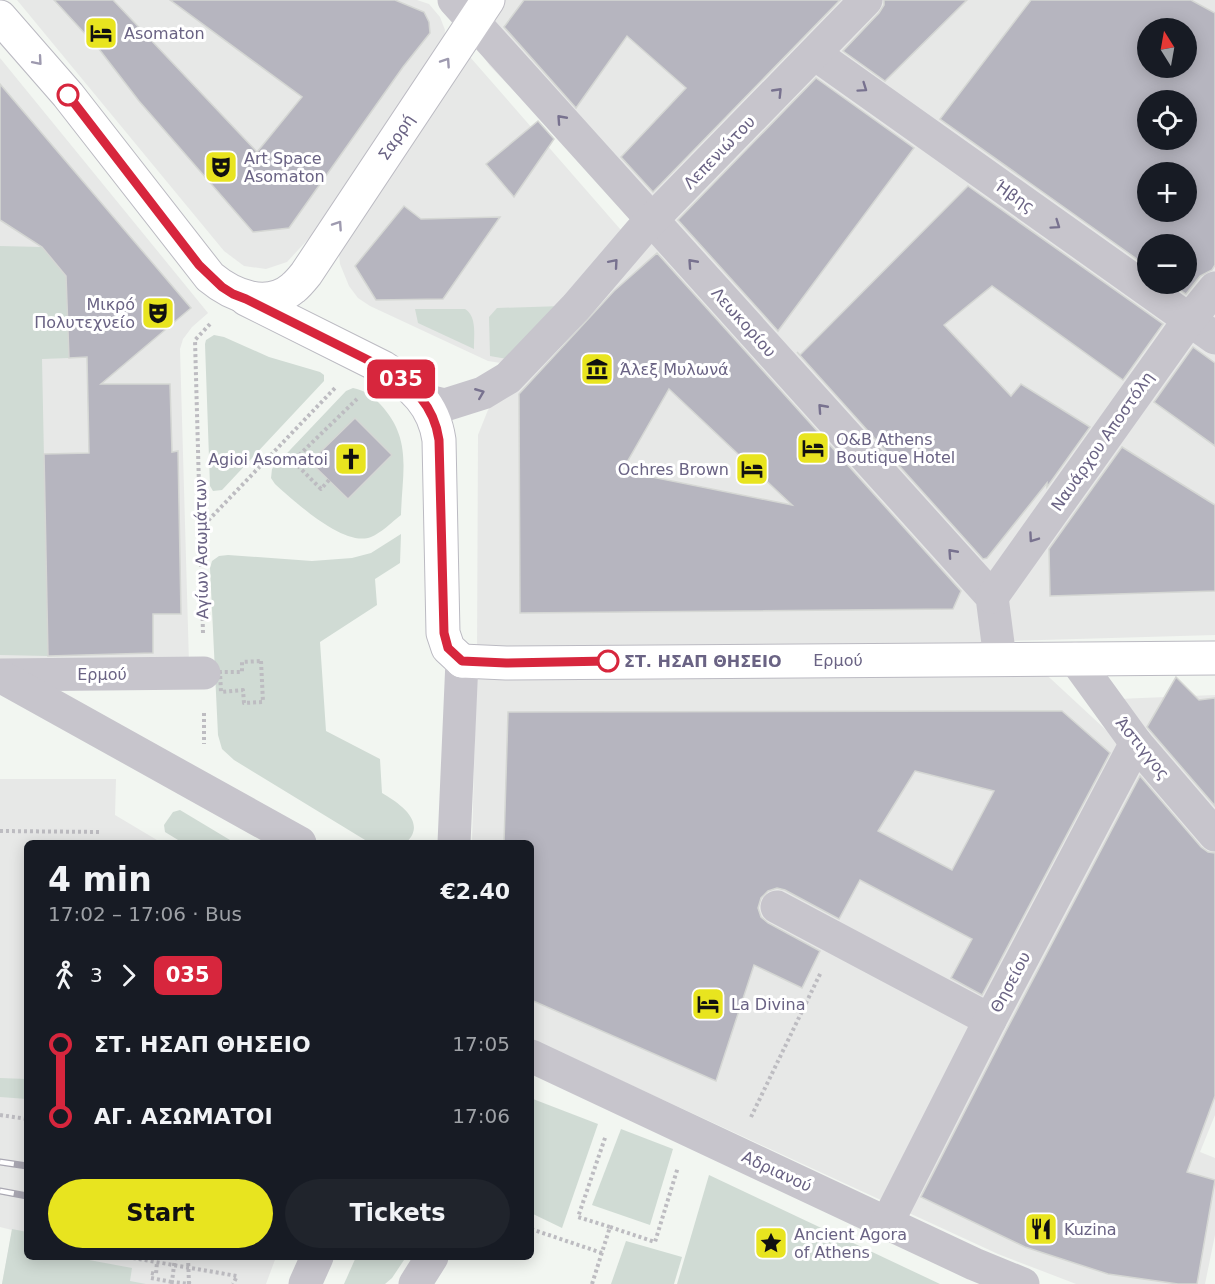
<!DOCTYPE html>
<html lang="en">
<head>
<meta charset="utf-8">
<style>
  :root { --surface:#171b24; --page:#20242c; --text:#f1f3f6; --muted:#9ea1a6; --accent:#e8e41f }
  body { margin:0; font-family:"DejaVu Sans",sans-serif; background:var(--page); color:var(--text); height:100vh; display:flex; flex-direction:column; font-size:22px; white-space:nowrap }
  * { box-sizing:border-box; margin:0 }
  p { font-size:20px; color:var(--muted) }
  .icon { flex:none; width:33px; height:33px; fill:none; stroke:currentColor; stroke-width:2; stroke-linecap:round; stroke-linejoin:round }
  .map { position:relative; flex:1; overflow:hidden }
  .details { position:absolute; left:24px; top:840px; width:510px; height:420px; display:flex; flex-direction:column; background:var(--surface); border-radius:9px; box-shadow:0 3px 15px #0003 }
  .details>* { flex:none }
  .badge { padding:0 12px; border-radius:9px; font-size:21px; line-height:39px }
  .needle { width:39px; rotate:349deg }
  .controls { position:absolute; left:1137px; top:18px; display:grid; gap:12px }
  .controls a { display:grid; place-items:center; width:60px; height:60px; border-radius:50%; background:var(--surface); box-shadow:0 3px 15px #0003; font-size:30px }
  .map>.badge { position:absolute; translate:-50% -50%; box-shadow:0 0 0 3px #fff }
  .legs { display:flex; align-items:center; gap:9px; height:66px; padding:0 24px; font-size:20px }
  .legs p { margin-inline-start:auto }
  .summary { display:flex; align-items:center; justify-content:space-between; height:102px; padding:0 24px }
  h1 { font-size:33px; font-weight:700; line-height:45px }
  .cta { display:flex; gap:12px; margin-top:auto; padding:12px 24px }
  .cta a { flex:1; height:69px; border-radius:36px; background:var(--accent); color:#111; font-size:24px; font-weight:700; line-height:69px; text-align:center }
  .cta a+a { background:var(--page); color:var(--text) }
  ul { padding:0 24px; list-style:none }
  li { display:flex; align-items:center; gap:21px; height:72px; font-size:22px }
  li i { display:grid; place-items:center; width:9px; height:100%; margin:0 8px; background:currentColor }
  li i::after { content:''; width:15px; height:15px; margin:-8px; border:4px solid; border-radius:50%; background:var(--surface) }
  li p { margin-inline-start:auto }
  li:first-child i { background:linear-gradient(#0000 50%,currentColor 0) }
  li:last-child i { background:linear-gradient(currentColor 50%,#0000 0) }
  .map>svg:first-child { display:block }
  .built { fill:#e7e8e7; fill-rule:evenodd }
  .green { fill:#d0dbd4 }
  .building { fill:#b6b5bf; stroke:#d5d7d4; stroke-width:1.5; fill-rule:evenodd }
  .lines { fill:none; stroke-linecap:round; stroke-linejoin:round }
  .secondary-casing { stroke:#bbbac2; stroke-width:35 }
  .path { stroke:#bdbcc1; stroke-width:4; stroke-dasharray:3 3; stroke-linecap:butt }
  .street { stroke:#c7c5cc; stroke-width:33 }
  .secondary { stroke:#fff; stroke-width:33 }
  .rail-casing { stroke:#a9a7b2; stroke-width:7 }
  .rail { stroke:#fff; stroke-width:4.5; stroke-dasharray:14; stroke-linecap:butt }
  .oneway { stroke:#9e9aaf }
  .oneway2 { stroke:#78728f }
  .line-1-casing { stroke:#fff; stroke-width:14 }
  .line-1 { stroke:#d7263d; stroke-width:9 }
  .stop-1-dot { fill:#fff; stroke:#d7263d; stroke-width:3 }
  .labels { text-anchor:middle; stroke-width:6; stroke-linejoin:round; paint-order:stroke }
  .poi-label { font-size:16px; fill:#6a6384; stroke:#fff; text-anchor:start }
  .street-label { font-size:16px; fill:#6a6384; stroke:#fff }
  .stop-label { font-size:16px; font-weight:bold; fill:#6a6384; stroke:#fff; text-anchor:start }
</style>
</head>
<body>
<div class="map">
<svg width="1215" height="1284" viewBox="0 0 1215 1284">
  <rect width="100%" height="100%" fill="#f2f6f1"/>
  <g class="built">
    <path d="M17,0H417L429,4L440,17L445,30L444,39L311,236L287,262L266,269L244,266L224,251Z"/>
    <path d="M501,0H1215V635L1010,641L1215,831V1115L1200,1152L1215,1158V1235L1205,1284H1076L998,1254L531,1039V843H472L477,655L478,435L488,410L650,232L490,66L473,43ZM1148,28H1186V68H1148ZM1148,100H1186V140H1148ZM1148,172H1186V212H1148ZM1148,244H1186V284H1148Z"/>
    <path d="M470,57L634,245L507,364L488,361L370,306L358,298L349,286L340,264L339,254L342,245Z"/>
    <path d="M0,58L208,313L192,327L183,339L180,349L189,663L0,664Z"/>
    <path d="M1215,695V814L1118,699Z"/>
    <path d="M0,779H116L115,815L162,843H27V1257H276L266,1284H2L12,1230L0,1227Z"/>
  </g>
  <g class="green">
    <path d="M0,246L42,247L67,278L69,358L42,359L48,656L0,655Z"/>
    <path d="M563,306L507,359L490,356L489,317L497,308Z"/>
    <path d="M415,309H465C477,316 474,336 474,349L418,323Z"/>
    <path d="M214,335L224,337L269,357L320,372L324,375V381L222,490L213,491L210,486L205,344L206,340Z"/>
    <path d="M353,388C364,390 372,396 380,404C413,439 402,472 401,515C392,522 381,533 371,537C344,548 293,500 275,484L271,478L272,469L346,391Z"/>
    <path d="M401,534L400,563L375,579L377,605L320,642L326,731L380,759L382,793C399,803 428,822 406,843H370L234,760L222,749L218,735L210,568L212,561L219,556L228,555L312,561L352,558L371,553Z"/>
    <path d="M180,810L235,843H183L165,832L164,825L173,812Z"/>
    <path d="M0,1078L27,1079V1099L0,1097Z"/>
    <path d="M533,1099L598,1124L562,1228L531,1213V1104Z"/>
    <path d="M621,1129L673,1149L650,1225L592,1205Z"/>
    <path d="M709,1175L940,1284H677Z"/>
    <path d="M12,1229L27,1232V1257H89V1260L132,1268L130,1281L146,1284H2Z"/>
    <path d="M626,1241L682,1257L674,1284H611Z"/>
    <path d="M356,1257H406L392,1278L385,1284H344Z"/>
  </g>
  <g class="building">
    <path d="M54,0H113L257,152L302,97L170,0H395L424,12L429,22L430,33L403,67L289,228L253,232L139,101L99,49Z"/>
    <path d="M524,0H840L653,192L621,157L686,88L627,36L576,108L504,27Z"/>
    <path d="M884,0H967L885,81L843,51L879,13L884,5Z"/>
    <path d="M1031,0H1191L1215,13V265L1212,270L1200,276L1186,294L1171,284H1186V244H1148V267L940,119ZM1148,28H1186V68H1148ZM1148,100H1186V140H1148ZM1148,172H1186V212H1148Z"/>
    <path d="M816,78L914,148L778,331L678,220Z"/>
    <path d="M0,84L191,308L101,384H170L172,452L178,451L181,614H153V653L48,656L44,454L89,453L87,357L69,358L66,276L42,247L0,220Z"/>
    <path d="M538,121L554,139L514,197L486,164Z"/>
    <path d="M968,186L1163,324L1123,380L992,286L944,325L1011,396L1021,384L1090,427L1047,487V483L987,558L983,559L797,352L800,355Z"/>
    <path d="M404,206L421,219L500,217L443,299L376,300L355,266Z"/>
    <path d="M657,253L961,591L953,609L520,613L519,394L614,291ZM669,389L792,505L622,471Z"/>
    <path d="M1193,347L1215,363V446L1154,402Z"/>
    <path d="M355,418L392,455L348,499L310,462Z"/>
    <path d="M1122,447L1215,505V591L1050,596L1049,549Z"/>
    <path d="M1176,677L1199,700L1215,698V806L1147,727Z"/>
    <path d="M1062,711L1110,753L982,995L951,978L972,939L860,880L839,919L785,890L777,888L768,891L761,898L758,908L761,917L768,923L820,951L802,988L754,965L716,1081L531,1000V843H504L508,712ZM915,771L994,791L952,870L878,831Z"/>
    <path d="M1140,776L1201,847L1208,852L1215,853V1096L1187,1172L1215,1180L1197,1284H1178L1108,1274L1025,1247L921,1197L1007,1029Z"/>
  </g>
  <g class="lines">
    <defs>
      <g id="secondary">
        <path d="M0,17L68,95L210,277C233,296 267,310 293,288C298,284 302,279 306,274L488,0"/>
        <path d="M246,299L384,368C413,386 434,405 439,440L443,633L448,648L462,661"/>
        <path d="M462,661L506,663L1215,658"/>
      </g>
    </defs>
    <use href="#secondary" class="secondary-casing"/>
    <g class="path">
      <path d="M329,480L321,489L293,461L357,399"/>
      <path d="M200,529L335,388"/>
      <path d="M203,633L195,340L211,323"/>
      <path d="M261,661L263,702L244,703L243,690L221,692L220,672H242V662Z"/>
      <path d="M204,713V744"/>
      <path d="M0,831L102,832"/>
      <path d="M0,1115L27,1119"/>
      <path d="M751,1117L821,972"/>
      <path d="M610,1227L655,1242L678,1167"/>
      <path d="M531,1229L602,1253"/>
      <path d="M127,1257L237,1276L233,1284"/>
      <path d="M175,1257L172,1282L191,1284"/>
      <path d="M188,1257L189,1284"/>
      <path d="M151,1273L156,1274L157,1262"/>
      <path d="M151,1278L172,1282"/>
      <path d="M592,1284L610,1227L578,1217L606,1135"/>
    </g>
    <g class="street">
      <path d="M454,0L992,597L1000,659"/>
      <path d="M815,54L1215,338"/>
      <path d="M424,400L445,405L483,393L508,378L576,307L641,231L866,0"/>
      <path d="M992,597L1189,320L1215,288"/>
      <path d="M1075,659L1136,743L1215,835"/>
      <path d="M0,675L204,673"/>
      <path d="M0,676L300,843"/>
      <path d="M454,843L462,661"/>
      <path d="M777,907L990,1020"/>
      <path d="M531,1056L974,1264L1023,1284"/>
      <path d="M887,1223L990,1020L1136,743"/>
      <path d="M305,1284L317,1257"/>
      <path d="M415,1284L432,1257"/>
    </g>
    <use href="#secondary" class="secondary"/>
    <defs>
      <g id="rail">
        <path d="M0,1162L27,1166"/>
        <path d="M0,1191L27,1196"/>
      </g>
    </defs>
    <use href="#rail" class="rail-casing"/>
    <use href="#rail" class="rail"/>
  </g>
  <defs><path id="oneway-chevron" d="M-2-3.5L2.5 0L-2 3.5" fill="none" stroke-width="1.6" stroke-linecap="round" stroke-linejoin="round" transform="scale(1.5)"/></defs>
  <g class="oneway">
    <use href="#oneway-chevron" transform="translate(38 61) rotate(49)"/>
    <use href="#oneway-chevron" transform="translate(446 62) rotate(-56)"/>
    <use href="#oneway-chevron" transform="translate(338 225) rotate(-56)"/>
  </g>
  <g class="oneway2">
    <use href="#oneway-chevron" transform="translate(863 88) rotate(35)"/>
    <use href="#oneway-chevron" transform="translate(778 92) rotate(-46)"/>
    <use href="#oneway-chevron" transform="translate(561 119) rotate(-132)"/>
    <use href="#oneway-chevron" transform="translate(1056 225) rotate(35)"/>
    <use href="#oneway-chevron" transform="translate(614 263) rotate(-49)"/>
    <use href="#oneway-chevron" transform="translate(692 263) rotate(-132)"/>
    <use href="#oneway-chevron" transform="translate(480 393) rotate(-22)"/>
    <use href="#oneway-chevron" transform="translate(822 408) rotate(-132)"/>
    <use href="#oneway-chevron" transform="translate(1033 538) rotate(125)"/>
    <use href="#oneway-chevron" transform="translate(952 553) rotate(-132)"/>
  </g>
  <g class="lines">
    <defs>
      <path id="line-1" d="M68,95L199,265L222,287L233,294L246,299L384,368C413,386 434,405 439,440L444,633L448,648L462,661L506,663L608,661"/>
    </defs>
    <use href="#line-1" class="line-1-casing"/>
    <use href="#line-1" class="line-1"/>
  </g>
  <defs>
    <symbol id="hotel-square" viewBox="-11 -11 22 22"><rect x="-9" y="-9" width="18" height="18" rx="4" fill="#e8e41f" stroke="#fff"/><path d="M-6-4.5h1.5V1H6V5H4.5V3h-9V5H-6ZM-4 0a1.8 1.8 0 1 1 3.6 0ZM.5 0V-2.5h3Q6-2.5 6 0Z" fill="#111"/></symbol>
    <symbol id="theatre-square" viewBox="-11 -11 22 22"><rect x="-9" y="-9" width="18" height="18" rx="4" fill="#e8e41f" stroke="#fff"/><path d="M-5-5.5Q0-4 5-5.5V0Q5 5 0 6Q-5 5-5 0ZM-3.3-2.5H-1v1.5H-3.3ZM1-2.5H3.3v1.5H1ZM-2.8 1Q0 5.5 2.8 1Z" fill="#111"/></symbol>
    <symbol id="museum-square" viewBox="-11 -11 22 22"><rect x="-9" y="-9" width="18" height="18" rx="4" fill="#e8e41f" stroke="#fff"/><path d="M0-6L6-3V-2H-6V-3ZM-5-1h2V3h-2ZM-1-1h2V3h-2ZM3-1h2V3H3ZM-6 4H6V6H-6Z" fill="#111"/></symbol>
    <symbol id="church-square" viewBox="-11 -11 22 22"><rect x="-9" y="-9" width="18" height="18" rx="4" fill="#e8e41f" stroke="#fff"/><path d="M-1.2-6h2.4v3.5h3.3v2.4h-3.3V6h-2.4V-.1h-3.3v-2.4h3.3Z" fill="#111"/></symbol>
    <symbol id="restaurant-square" viewBox="-11 -11 22 22"><rect x="-9" y="-9" width="18" height="18" rx="4" fill="#e8e41f" stroke="#fff"/><path d="M-5-6h1v4h1v-4h1v4h1v-4h1v5L-1.5 .5V6h-2V.5L-5-1ZM5-6V6H3V1.5H1.5Q1.5-4 5-6Z" fill="#111"/></symbol>
    <symbol id="sight-square" viewBox="-11 -11 22 22"><rect x="-9" y="-9" width="18" height="18" rx="4" fill="#e8e41f" stroke="#fff"/><path d="M0-6L1.8-2.2L6-1.7L2.9 1.2L3.7 5.4L0 3.3L-3.7 5.4L-2.9 1.2L-6-1.7L-1.8-2.2Z" fill="#111"/></symbol>
  </defs>
  <g fill-rule="evenodd">
    <use href="#hotel-square" x="82" y="14" width="38" height="38"/>
    <use href="#theatre-square" x="202" y="148" width="38" height="38"/>
    <use href="#theatre-square" x="139" y="294" width="38" height="38"/>
    <use href="#museum-square" x="578" y="350" width="38" height="38"/>
    <use href="#hotel-square" x="794" y="429" width="38" height="38"/>
    <use href="#church-square" x="332" y="440" width="38" height="38"/>
    <use href="#hotel-square" x="733" y="450" width="38" height="38"/>
    <use href="#hotel-square" x="689" y="985" width="38" height="38"/>
    <use href="#restaurant-square" x="1022" y="1210" width="38" height="38"/>
    <use href="#sight-square" x="752" y="1224" width="38" height="38"/>
  </g>
  <g class="stop-1-dot">
    <circle cx="68" cy="95" r="10"/>
    <circle cx="608" cy="661" r="10"/>
  </g>
  <g class="labels">
    <g class="poi-label">
      <text x="124" y="39">Asomaton</text>
      <text x="244" y="164">Art Space<tspan x="244" dy="18">Asomaton</tspan></text>
      <text x="135" y="310" text-anchor="end">Μικρό<tspan x="135" dy="18">Πολυτεχνείο</tspan></text>
      <text x="620" y="375">Άλεξ Μυλωνά</text>
      <text x="836" y="445">O&amp;B Athens<tspan x="836" dy="18">Boutique Hotel</tspan></text>
      <text x="328" y="465" text-anchor="end">Agioi Asomatoi</text>
      <text x="729" y="475" text-anchor="end">Ochres Brown</text>
      <text x="731" y="1010">La Divina</text>
      <text x="1064" y="1235">Kuzina</text>
      <text x="794" y="1240">Ancient Agora<tspan x="794" dy="18">of Athens</tspan></text>
    </g>
    <g class="street-label">
      <text transform="translate(396 137) rotate(-56)" y="6">Σαρρή</text>
      <text transform="translate(719 152) rotate(-46)" y="6">Λεπενιώτου</text>
      <text transform="translate(1015 196) rotate(35)" y="6">Ήβης</text>
      <text transform="translate(744 322) rotate(48)" y="6">Λεωκορίου</text>
      <text transform="translate(1102 441) rotate(-55)" y="6">Ναυάρχου Αποστόλη</text>
      <text transform="translate(201 549) rotate(-91)" y="6">Αγίων Ασωμάτων</text>
      <text x="838" y="666">Ερμού</text>
      <text x="102" y="680">Ερμού</text>
      <text transform="translate(1143 748) rotate(51)" y="6">Άστιγγος</text>
      <text transform="translate(1010 982) rotate(-62)" y="6">Θησείου</text>
      <text transform="translate(777 1171) rotate(25)" y="6">Αδριανού</text>
    </g>
    <g class="stop-label">
      <text x="624" y="667">ΣΤ. ΗΣΑΠ ΘΗΣΕΙΟ</text>
    </g>
  </g>
</svg>
<div class="controls">
<a><svg class="needle" viewBox="-14 -14 28 28"><path d="M0-13l5 13h-10z" fill="#e53935"/><path d="M0 13l5-13h-10z" fill="#9ea1a6"/></svg></a>
<a><svg class="icon" aria-label="locate" viewBox="0 0 24 24"><circle cx="12" cy="12" r="6"/><path d="M12 2v4M12 18v4M2 12h4M18 12h4"/></svg></a>
<a>+</a>
<a>−</a>
</div>
<b class="badge" style="left:401px;top:379px;background:#d7263d;color:#fff">035</b>
<section class="details">
<div class="summary"><div><h1>4 min</h1><p>17:02 – 17:06 · Bus</p></div><b>€2.40</b></div>
<div class="legs"><svg class="icon" aria-label="walk" viewBox="0 0 24 24"><circle cx="13" cy="4" r="2"/><path d="M13 8l-2 6 4 7M11 14l-3 7M7 12l3-4h3l4 4"/></svg>3<svg class="icon" aria-label="forward" viewBox="0 0 24 24"><path d="M9 5l7 7-7 7"/></svg><b class="badge" style="background:#d7263d;color:#fff">035</b></div>
<ul>
<li><i style="color:#d7263d"></i><b>ΣΤ. ΗΣΑΠ ΘΗΣΕΙΟ</b><p>17:05</p></li>
<li><i style="color:#d7263d"></i><b>ΑΓ. ΑΣΩΜΑΤΟΙ</b><p>17:06</p></li>
</ul>
<div class="cta"><a>Start</a><a>Tickets</a></div>
</section>
</div>
</body>
</html>
